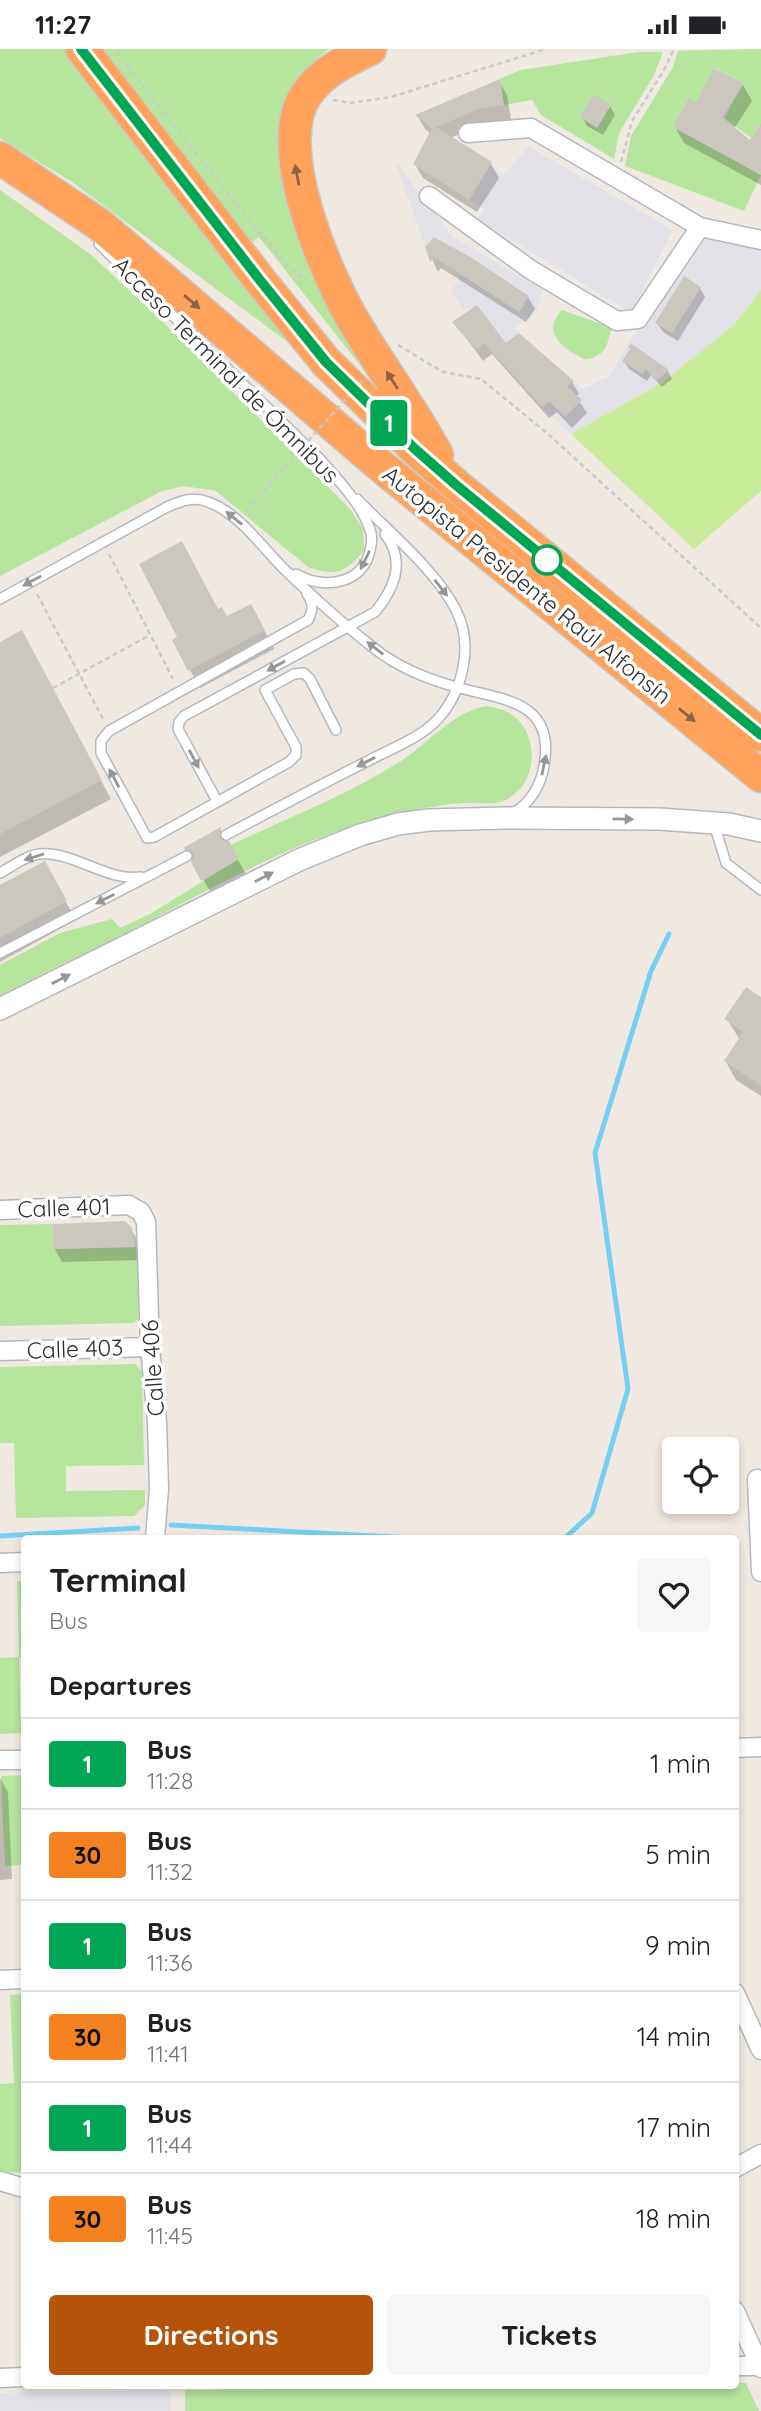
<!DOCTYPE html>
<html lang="en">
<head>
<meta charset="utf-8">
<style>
  :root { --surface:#fff; --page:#f6f6f6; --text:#202124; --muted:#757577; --line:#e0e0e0; --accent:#b45309 }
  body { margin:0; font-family:Quicksand,sans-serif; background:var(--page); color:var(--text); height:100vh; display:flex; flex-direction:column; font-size:26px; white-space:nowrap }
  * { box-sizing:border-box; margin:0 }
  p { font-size:23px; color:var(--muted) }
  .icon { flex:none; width:38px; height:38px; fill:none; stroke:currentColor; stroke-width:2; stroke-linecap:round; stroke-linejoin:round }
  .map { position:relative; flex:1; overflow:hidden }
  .drawer { position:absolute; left:21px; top:1486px; width:718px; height:854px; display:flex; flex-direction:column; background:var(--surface); border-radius:7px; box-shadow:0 4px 10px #0003 }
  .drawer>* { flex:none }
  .badge { padding:0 14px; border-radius:5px; font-size:24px; line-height:46px }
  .tools { position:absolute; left:662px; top:1388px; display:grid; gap:14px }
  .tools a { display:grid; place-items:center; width:77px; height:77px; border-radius:7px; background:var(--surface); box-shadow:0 4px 10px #0003; font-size:35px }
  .map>.badge { position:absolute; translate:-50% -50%; box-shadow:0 0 0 4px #fff }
  h2 { padding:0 28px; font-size:26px; line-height:63px }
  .round { display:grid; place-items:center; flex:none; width:74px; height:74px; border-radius:7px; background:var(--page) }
  .summary { display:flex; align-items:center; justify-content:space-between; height:119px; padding:0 28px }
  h1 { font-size:33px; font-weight:800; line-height:52px }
  .cta { display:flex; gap:14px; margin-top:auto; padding:14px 28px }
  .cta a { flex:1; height:80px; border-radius:7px; background:var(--accent); color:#fff; font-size:28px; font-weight:800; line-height:80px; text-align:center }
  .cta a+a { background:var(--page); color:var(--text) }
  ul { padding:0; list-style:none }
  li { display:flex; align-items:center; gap:21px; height:91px; padding:0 28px; border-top:2px solid var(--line) }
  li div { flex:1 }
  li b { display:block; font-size:26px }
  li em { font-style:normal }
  li .badge { min-width:77px; font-weight:700; text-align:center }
  .status { display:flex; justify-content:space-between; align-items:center; height:49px; padding:0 35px; background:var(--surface); direction:ltr }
  .status svg { height:19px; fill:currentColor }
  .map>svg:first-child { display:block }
  .industrial { fill:#e3e1e8 }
  .green { fill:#b6e59e }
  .pitch { fill:#c9ec9a }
  .shadow { fill:#0003 }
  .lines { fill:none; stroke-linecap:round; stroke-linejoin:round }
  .stream { stroke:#75cff0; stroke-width:5 }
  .building { fill:#cbc7bf }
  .service-casing { stroke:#b4b7c1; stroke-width:12 }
  .minor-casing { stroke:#b4b7c1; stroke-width:21 }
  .tertiary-casing { stroke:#b4b7c1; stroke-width:24 }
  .motorway-casing { stroke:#c9c9c9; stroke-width:35 }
  .path { stroke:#c9c9c9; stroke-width:2.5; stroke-dasharray:5 3.5; stroke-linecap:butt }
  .service { stroke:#fff; stroke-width:9 }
  .minor { stroke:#fff; stroke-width:18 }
  .tertiary { stroke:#fff; stroke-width:21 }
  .motorway { stroke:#ffa35c; stroke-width:32 }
  .path-bridge { stroke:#c9c9c9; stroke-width:2.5; stroke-dasharray:5 3.5; stroke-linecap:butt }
  .oneway { fill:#8c6343 }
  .oneway2 { fill:#969696 }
  .line-casing { stroke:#fff; stroke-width:16 }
  .line { stroke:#00a651; stroke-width:10 }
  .stop-dot { fill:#fff; stroke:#00a651; stroke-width:3.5 }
  .labels { text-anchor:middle; stroke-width:7; stroke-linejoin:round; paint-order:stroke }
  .street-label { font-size:23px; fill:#2e2e2e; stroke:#fff }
</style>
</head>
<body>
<div class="status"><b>11:27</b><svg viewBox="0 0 49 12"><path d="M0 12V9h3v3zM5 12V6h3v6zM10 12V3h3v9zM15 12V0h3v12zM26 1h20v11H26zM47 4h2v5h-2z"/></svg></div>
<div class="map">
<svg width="761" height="2362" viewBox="0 0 761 2362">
  <rect width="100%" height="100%" fill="#efe9e1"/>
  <g class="industrial">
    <path d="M529,98L673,181L631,264L478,170L484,160L469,151L490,117L503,126Z"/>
    <path d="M395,112L453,188L543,241L534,266L514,279L519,284L493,305L485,294L498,284L477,256L464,262L451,243L472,209L434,188L425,198Z"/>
    <path d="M706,190L761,199V241L735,275L663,333L571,385L542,358L574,332L583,340L609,327L632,289Z"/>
    <path d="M170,2341V2362H0V2344Z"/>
  </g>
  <g class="green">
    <path d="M0,0H69L293,297L72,133L0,89Z"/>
    <path d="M99,0H329C303,18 292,46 282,75L401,368L259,188L251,194Z"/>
    <path d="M761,0V73L754,84L761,96L724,69L744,34L715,19L713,56L673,78L761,126L744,162L625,117L631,87L673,18L678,2Z"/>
    <path d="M638,3H663L654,26L619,84L614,110L541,66L532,51L504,56L500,30L521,21Z"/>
    <path d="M0,141L90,205L160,270L350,460L363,480L364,502C345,524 335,528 308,518L216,442L184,437L162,442L0,527Z"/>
    <path d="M562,261L612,279C609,286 608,296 604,301C600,306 591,311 584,310C584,310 575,305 574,305C555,293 545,279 562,261Z"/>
    <path d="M486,657C495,659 504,660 511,665C538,683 539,728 512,747C497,758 483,753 467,754C453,754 438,757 425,759C398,763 373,771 348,779C277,802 212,839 147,873C98,899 48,921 0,947V916L60,884L112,870L120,879L150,865L239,810L231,796C287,769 348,746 401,712C429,694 451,664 486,657Z"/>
    <path d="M52,1175L53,1200L139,1198L141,1267L134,1274L0,1277V1176Z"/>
    <path d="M135,1315L142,1322L144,1416L66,1417V1442L145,1441V1456L134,1467L16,1469L14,1394H0V1318Z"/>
    <path d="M17,1532H24V1608L19,1609L21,1684L0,1685V1609L19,1608Z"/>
    <path d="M24,1726V1816L5,1817L1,1727Z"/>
    <path d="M24,1945V2123L0,2124V2035L14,2034L10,1946Z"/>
    <path d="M735,2334H746L759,2362H185V2341L735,2336Z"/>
  </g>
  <path class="pitch" d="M761,241V442L694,500L571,385L663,333L735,275Z"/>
  <g class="shadow">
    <path d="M499,32L507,46L511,70L488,74L450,89L491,115L499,129L477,163L423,129L415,115L431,85L425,80L417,66Z"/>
    <path d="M743,36L752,52L734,80L751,93L761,76V136L684,94L675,78L697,56Z"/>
    <path d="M610,57L615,66L603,86L587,77L582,68Z"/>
    <path d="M427,199L528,248L535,260L526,273L441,219L438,223Z"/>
    <path d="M700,239L705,248L678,292L663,283L657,274Z"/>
    <path d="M454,273L506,296L572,333L579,345L576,347L587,364L572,379L557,363L549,369L492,305L483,312Z"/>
    <path d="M631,297L668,322L672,330L662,338L651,326L647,332L629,320L624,312L632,301Z"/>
    <path d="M218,562L226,569L261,575L274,600L200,639L190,621L180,589Z"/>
    <path d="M0,595L32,602L111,750L0,808Z"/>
    <path d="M220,780L246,825L211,844L185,800Z"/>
    <path d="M44,814L76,871L0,913V838Z"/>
    <path d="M761,950V1047L736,1031L726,1013L740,991L727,970Z"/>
    <path d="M131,1180L140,1195L142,1211L62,1213L54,1199Z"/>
    <path d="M0,1729L8,1743L12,1830L0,1831Z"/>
  </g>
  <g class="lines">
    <g class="stream">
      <path d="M171,1476L411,1489"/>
      <path d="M0,1487L138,1479"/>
      <path d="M565,1489L592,1464L628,1340L595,1104L651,922L669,885"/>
    </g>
  </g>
  <g class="building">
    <path d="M714,19L744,34L722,68L750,91L761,73V126L673,78L689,49L696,53Z"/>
    <path d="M500,30L504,56L479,60L436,78L492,113L469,151L413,115L432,79L415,66Z"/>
    <path d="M594,45L611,56L597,79L580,68Z"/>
    <path d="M434,188L472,209L529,247L519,263L434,208L430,213L425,198Z"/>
    <path d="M684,227L701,238L672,284L655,274Z"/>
    <path d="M477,256L506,294L519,284L574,332L567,337L582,351L565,368L549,352L542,358L484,294L476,301L452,273Z"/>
    <path d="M631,295L633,296L669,321L656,332L646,320L642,325L622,312L630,300L628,297Z"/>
    <path d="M182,492L218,560L222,558L227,567L251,555L265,581L188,622L172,591L177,588L139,515Z"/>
    <path d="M22,581L102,731L0,785V593Z"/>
    <path d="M221,778L220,790L229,792L239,810L201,832L191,813L194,808L193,803L183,799Z"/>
    <path d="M45,812L67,852L0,889V836Z"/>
    <path d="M746,938L761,948V1037L724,1012L743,983L724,970Z"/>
    <path d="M125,1172L132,1179L135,1198L53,1200L52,1175Z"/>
  </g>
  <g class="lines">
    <defs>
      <g id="service">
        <path d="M99,195L319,409C338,431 363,456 371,484C373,493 370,503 367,511C354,537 320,539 296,525"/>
        <path d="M307,545C314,554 313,562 308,571L109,682L101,692V704L147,789L154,788L289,713L296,706V698L265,641L294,625L304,624L310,630L336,681"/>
        <path d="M0,550L167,458C181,452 193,447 208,453C239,464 261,497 283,519C312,547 343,575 375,600C398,618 427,630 456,638C502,651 556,651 544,717C541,736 530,755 513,764"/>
        <path d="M217,752L178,680L179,673L184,667L375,563C395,539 406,512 385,485"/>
        <path d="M714,775L726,814L761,841"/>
        <path d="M226,786C273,761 320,736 368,712C390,700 420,689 437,671C463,643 474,596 456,561C435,520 389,483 357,450"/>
        <path d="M0,824C11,818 23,809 34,806C69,798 104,833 141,828"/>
        <path d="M0,904L187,807"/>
      </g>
      <g id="minor">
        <path d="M468,84L531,79L700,178L761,191"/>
        <path d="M429,147L531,221L617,272L638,270L700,178"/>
        <path d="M0,1161L129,1156L141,1163L146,1173L150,1298L157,1373L159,1440L155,1489"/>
        <path d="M0,1302L150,1298"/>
        <path d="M757,1430L761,1523"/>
        <path d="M0,1514L24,1513"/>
        <path d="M735,1699L761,1698"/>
        <path d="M0,1711H24"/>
        <path d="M0,1931L24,1930"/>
        <path d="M735,1944L761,2001"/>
        <path d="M735,2119L761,2105"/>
        <path d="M0,2132L24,2139"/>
        <path d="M735,2262L761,2319"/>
        <path d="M735,2317H760"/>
        <path d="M0,2329L24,2328"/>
      </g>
      <path id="tertiary" d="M0,960L299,811L360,786L398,775L429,771L506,769L659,770L729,775L761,782"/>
      <g id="motorway">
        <path d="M82,0L259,230L326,313L415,400L456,436L761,686"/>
        <path d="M370,0C347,11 320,24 306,46C271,97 325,223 353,271C380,317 412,360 437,406"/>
        <path d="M0,109L100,176L382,418L761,727"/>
      </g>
    </defs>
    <use href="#service" class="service-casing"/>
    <use href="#minor" class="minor-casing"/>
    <use href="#tertiary" class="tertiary-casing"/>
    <use href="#motorway" class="motorway-casing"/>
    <g class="path">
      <path d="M116,2L263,189"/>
      <path d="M333,51L350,54L391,48L546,0"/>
      <path d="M621,113L632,72L664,21L674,0"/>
      <path d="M264,188L287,217L306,230"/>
      <path d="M398,296L443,323L481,330L548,385L761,579"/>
      <path d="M246,462L291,411"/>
      <path d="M109,505L173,630"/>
      <path d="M37,545L103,670"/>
      <path d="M53,639L150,586"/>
    </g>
    <use href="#service" class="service"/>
    <use href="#minor" class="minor"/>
    <use href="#tertiary" class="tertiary"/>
    <use href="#motorway" class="motorway"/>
    <path class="path-bridge" d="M291,411L363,331"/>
  </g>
  <defs><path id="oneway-solid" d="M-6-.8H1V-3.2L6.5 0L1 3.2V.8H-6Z" transform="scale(1.75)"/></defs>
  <g class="oneway">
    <use href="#oneway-solid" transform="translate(297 126) rotate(-101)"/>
    <use href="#oneway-solid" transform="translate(192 253) rotate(41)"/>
    <use href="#oneway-solid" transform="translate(392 331) rotate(-123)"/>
    <use href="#oneway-solid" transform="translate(687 666) rotate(39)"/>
  </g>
  <g class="oneway2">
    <use href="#oneway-solid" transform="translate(234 469) rotate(-141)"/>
    <use href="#oneway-solid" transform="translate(365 511) rotate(116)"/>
    <use href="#oneway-solid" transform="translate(32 532) rotate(151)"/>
    <use href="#oneway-solid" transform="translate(441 539) rotate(52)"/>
    <use href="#oneway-solid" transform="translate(375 599) rotate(-142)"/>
    <use href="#oneway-solid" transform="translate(276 617) rotate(151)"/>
    <use href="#oneway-solid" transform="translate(194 710) rotate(62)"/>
    <use href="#oneway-solid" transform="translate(366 713) rotate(153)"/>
    <use href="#oneway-solid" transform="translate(544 716) rotate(-78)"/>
    <use href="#oneway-solid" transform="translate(114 729) rotate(-118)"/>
    <use href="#oneway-solid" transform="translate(623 770) rotate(1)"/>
    <use href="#oneway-solid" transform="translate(34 808) rotate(163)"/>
    <use href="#oneway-solid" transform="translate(264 828) rotate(-27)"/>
    <use href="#oneway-solid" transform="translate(105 850) rotate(153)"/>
    <use href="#oneway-solid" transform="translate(61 930) rotate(-27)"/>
  </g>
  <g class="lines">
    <defs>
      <path id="line" d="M81,0L259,230L326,313L415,400L456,436L761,686"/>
    </defs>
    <use href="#line" class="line-casing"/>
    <use href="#line" class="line"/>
  </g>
  <circle class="stop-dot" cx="547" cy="511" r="14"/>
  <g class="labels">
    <g class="street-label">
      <text transform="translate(226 321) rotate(45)" y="8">Acceso Terminal de Ómnibus</text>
      <text transform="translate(527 536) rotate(39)" y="8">Autopista Presidente Raúl Alfonsín</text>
      <text transform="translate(64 1159) rotate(-2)" y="8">Calle 401</text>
      <text transform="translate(75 1300) rotate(-2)" y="8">Calle 403</text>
      <text transform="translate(153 1319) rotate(-94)" y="8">Calle 406</text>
    </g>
  </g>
</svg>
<div class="tools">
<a><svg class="icon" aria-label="locate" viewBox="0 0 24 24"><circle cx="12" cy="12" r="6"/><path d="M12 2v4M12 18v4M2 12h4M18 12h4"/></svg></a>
</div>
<b class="badge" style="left:389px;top:374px;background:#00a651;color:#fff">1</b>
<section class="drawer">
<div class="summary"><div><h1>Terminal</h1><p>Bus</p></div><a class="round"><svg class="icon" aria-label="heart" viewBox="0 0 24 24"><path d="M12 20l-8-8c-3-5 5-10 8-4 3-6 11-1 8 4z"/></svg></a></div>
<h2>Departures</h2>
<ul>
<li><span class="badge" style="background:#00a651;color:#fff">1</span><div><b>Bus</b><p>11:28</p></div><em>1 min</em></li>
<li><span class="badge" style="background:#f58220;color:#111">30</span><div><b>Bus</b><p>11:32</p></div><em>5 min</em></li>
<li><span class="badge" style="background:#00a651;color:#fff">1</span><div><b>Bus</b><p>11:36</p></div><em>9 min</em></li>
<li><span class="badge" style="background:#f58220;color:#111">30</span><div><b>Bus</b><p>11:41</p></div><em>14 min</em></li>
<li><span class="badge" style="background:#00a651;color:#fff">1</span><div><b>Bus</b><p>11:44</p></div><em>17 min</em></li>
<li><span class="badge" style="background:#f58220;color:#111">30</span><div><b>Bus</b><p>11:45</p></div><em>18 min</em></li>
</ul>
<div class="cta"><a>Directions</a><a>Tickets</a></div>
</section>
</div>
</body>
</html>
